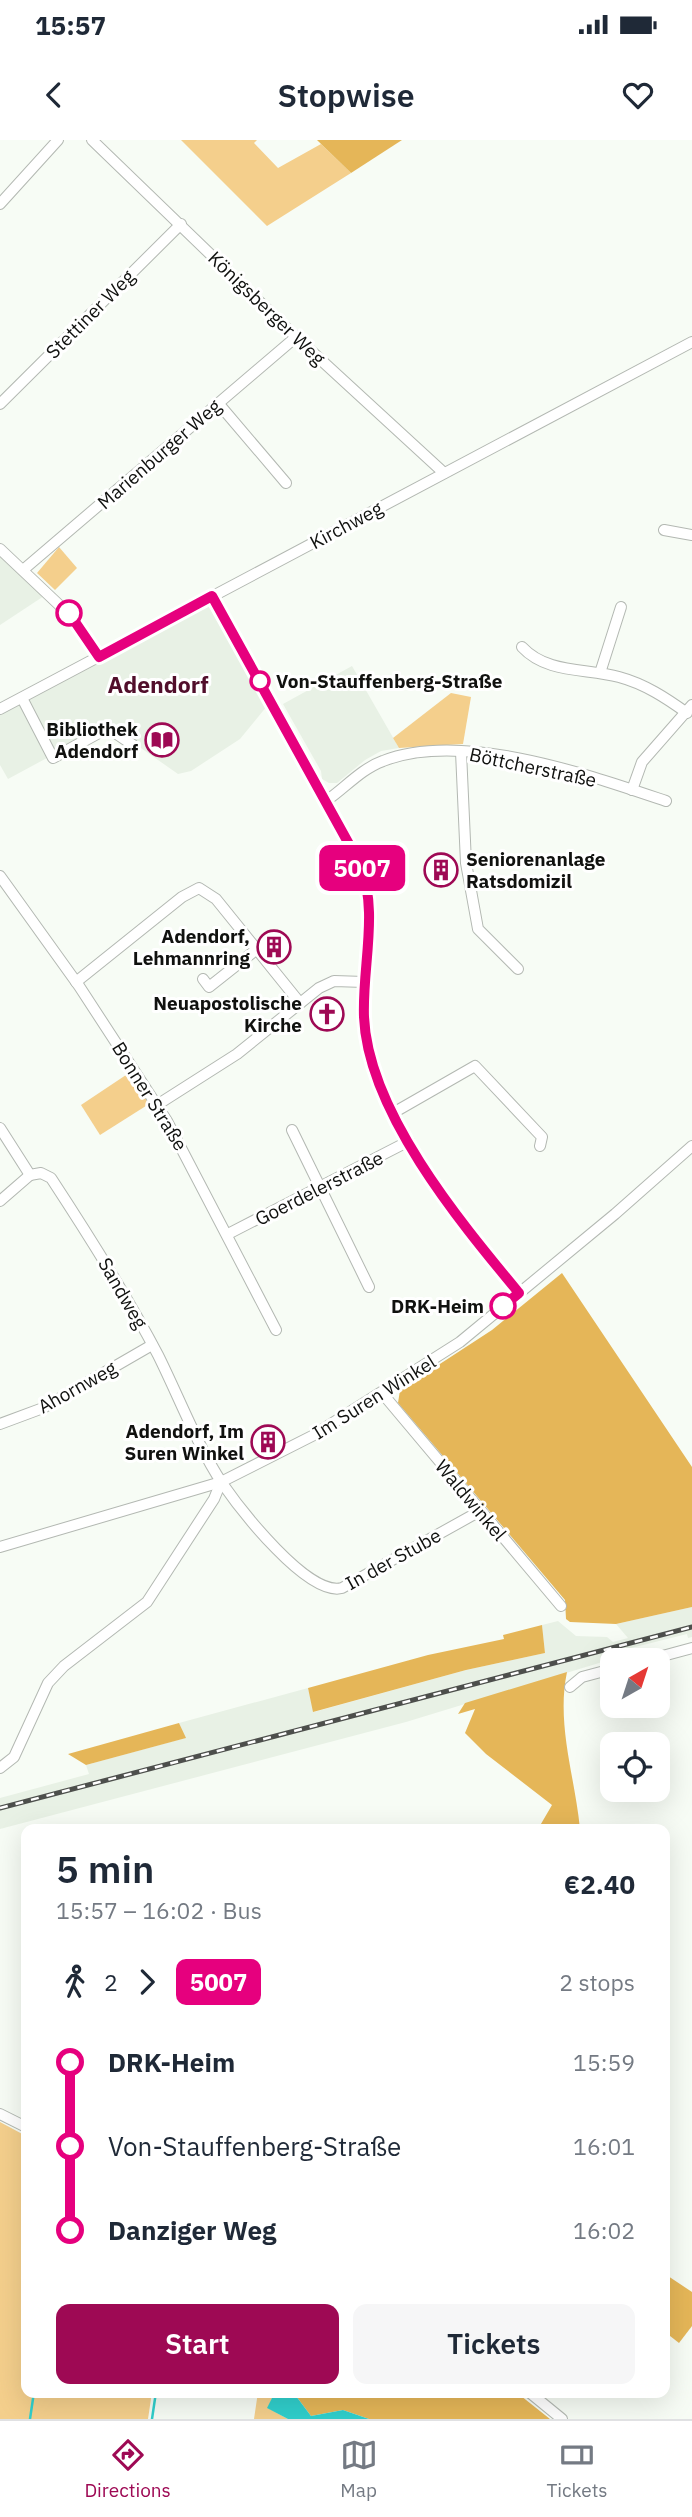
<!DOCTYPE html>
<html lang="en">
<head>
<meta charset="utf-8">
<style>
  :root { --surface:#fff; --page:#f6f6f7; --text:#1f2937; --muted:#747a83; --line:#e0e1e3; --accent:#9e0954 }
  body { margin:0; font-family:"IBM Plex Sans",sans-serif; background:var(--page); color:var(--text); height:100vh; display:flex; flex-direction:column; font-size:26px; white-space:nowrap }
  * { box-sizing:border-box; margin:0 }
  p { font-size:23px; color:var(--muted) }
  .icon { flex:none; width:38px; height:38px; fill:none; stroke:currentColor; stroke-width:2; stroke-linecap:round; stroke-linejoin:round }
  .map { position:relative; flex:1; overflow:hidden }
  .sheet { position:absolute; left:21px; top:1684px; width:649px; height:574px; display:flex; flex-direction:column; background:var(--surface); border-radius:14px; box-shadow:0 7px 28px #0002 }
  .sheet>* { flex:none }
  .badge { padding:0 14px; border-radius:10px; font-size:24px; line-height:46px }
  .needle { width:46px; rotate:39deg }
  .controls { position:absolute; left:600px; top:1508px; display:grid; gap:14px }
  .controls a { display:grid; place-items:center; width:70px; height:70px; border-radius:14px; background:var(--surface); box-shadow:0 7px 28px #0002; font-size:35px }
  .map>.badge { position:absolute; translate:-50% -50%; box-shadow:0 0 0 4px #fff }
  .legs { display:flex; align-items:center; gap:10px; height:77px; padding:0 35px; font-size:23px }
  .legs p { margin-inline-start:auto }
  .headline { display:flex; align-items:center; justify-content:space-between; height:119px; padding:0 35px }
  h1 { font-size:38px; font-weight:600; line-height:52px }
  .action { display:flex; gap:14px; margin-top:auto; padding:14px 35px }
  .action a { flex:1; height:80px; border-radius:14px; background:var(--accent); color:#fff; font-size:28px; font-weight:600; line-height:80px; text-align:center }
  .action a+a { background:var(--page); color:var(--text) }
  ul { padding:0 35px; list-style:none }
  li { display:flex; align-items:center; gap:24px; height:84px; font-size:26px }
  li i { display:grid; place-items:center; width:10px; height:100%; margin:0 9px; background:currentColor }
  li i::after { content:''; width:18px; height:18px; margin:-9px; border:5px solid; border-radius:50%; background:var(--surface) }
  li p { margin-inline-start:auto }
  li:first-child i { background:linear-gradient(#0000 50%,currentColor 0) }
  li:last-child i { background:linear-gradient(currentColor 50%,#0000 0) }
  .status { display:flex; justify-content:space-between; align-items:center; height:49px; padding:0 35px; background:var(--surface); direction:ltr }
  .status svg { height:19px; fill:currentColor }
  header { display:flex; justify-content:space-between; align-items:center; height:91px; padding:0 35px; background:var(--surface); font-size:32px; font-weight:600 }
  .menu { display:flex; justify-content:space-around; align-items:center; height:98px; border-top:2px solid var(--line); background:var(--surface); font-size:19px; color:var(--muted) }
  .menu a { display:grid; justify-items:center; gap:4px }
  .menu .on { color:var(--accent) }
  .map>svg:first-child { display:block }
  .built { fill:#e8f1e5 }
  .green { fill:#f4cf8c }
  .forest { fill:#e5b658 }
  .water { fill:#30cfcc }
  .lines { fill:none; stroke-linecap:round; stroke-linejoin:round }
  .stream { stroke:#30cfcc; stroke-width:2.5 }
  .minor-casing { stroke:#b3b8b2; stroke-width:12 }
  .minor { stroke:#fff; stroke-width:10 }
  .rail-casing { stroke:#4d4f4c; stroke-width:5 }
  .rail { stroke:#fff; stroke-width:2.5; stroke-dasharray:8; stroke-linecap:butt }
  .line-1-casing { stroke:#fff; stroke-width:16 }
  .line-1 { stroke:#e6007e; stroke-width:10 }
  .stop-1-dot { fill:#fff; stroke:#e6007e; stroke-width:3.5 }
  .labels { text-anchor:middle; stroke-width:6; stroke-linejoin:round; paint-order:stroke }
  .street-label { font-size:19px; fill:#10110f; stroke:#fff }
  .stop-label { font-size:19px; font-weight:bold; fill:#10110f; stroke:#fff; text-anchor:start }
  .poi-label { font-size:19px; font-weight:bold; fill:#10110f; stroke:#fff; text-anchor:end }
  .quarter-label { font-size:23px; font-weight:bold; fill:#510e2b; stroke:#fff }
</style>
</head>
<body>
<div class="status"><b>15:57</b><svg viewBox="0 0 49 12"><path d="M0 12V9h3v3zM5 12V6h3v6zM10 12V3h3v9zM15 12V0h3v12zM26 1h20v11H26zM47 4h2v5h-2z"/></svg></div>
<header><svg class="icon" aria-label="back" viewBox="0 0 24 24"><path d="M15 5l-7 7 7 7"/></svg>Stopwise<svg class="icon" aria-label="heart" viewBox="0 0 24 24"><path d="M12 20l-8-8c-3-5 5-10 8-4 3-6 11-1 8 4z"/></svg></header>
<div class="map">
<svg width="692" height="2279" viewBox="0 0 692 2279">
  <rect width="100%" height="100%" fill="#f7fcf5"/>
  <g class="built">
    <path d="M0,415L44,456L0,485Z"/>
    <path d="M206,462L267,566L240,599L191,631L178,634L108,585L8,639L0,625V572Z"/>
    <path d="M352,526L399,608L381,611L365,620L337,643H329L322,639L321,631L283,564Z"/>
    <path d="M692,1467V1497L688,1498L687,1494L619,1511L622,1516L406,1582L0,1689V1658L89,1634L86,1625L185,1598L179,1583L308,1548L314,1572L466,1530L545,1513L542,1485L558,1481L576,1496L607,1497L613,1502L628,1498L616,1484Z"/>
  </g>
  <g class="green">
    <path d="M181,0H257L254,3L278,28L321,4L351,33L267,86Z"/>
    <path d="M59,407L77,428L55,450L37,433Z"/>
    <path d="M451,553L471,557L463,604L399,608L393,598Z"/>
    <path d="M129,933L149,964L100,995L81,965Z"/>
    <path d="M0,1982L26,1996V2252H152L148,2279H0Z"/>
    <path d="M258,2252H275L268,2268L288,2279H254Z"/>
  </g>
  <g class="forest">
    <path d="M317,0H402L351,33Z"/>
    <path d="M562,1133L692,1327V1467L616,1484L570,1482L566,1479L565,1460L398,1263L400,1250L492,1190Z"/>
    <path d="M542,1485L545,1513L466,1530L313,1572L308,1548L428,1515L504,1499L503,1495Z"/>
    <path d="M567,1532C556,1584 575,1637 580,1689H538L552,1665L486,1614L465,1593L475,1569L458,1574L465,1563Z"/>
    <path d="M179,1583L186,1598L86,1625L68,1614Z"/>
    <path d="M665,2134L692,2152V2186L679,2203L665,2192Z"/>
    <path d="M293,2252H516L550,2279H369L343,2270L311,2276Z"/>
  </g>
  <path class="water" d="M275,2252H293L311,2276L343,2270L369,2279H288L267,2268Z"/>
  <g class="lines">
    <g class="stream">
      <path d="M30,2279L34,2252"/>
      <path d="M152,2279L156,2252"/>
    </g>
    <defs>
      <g id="minor">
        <path d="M92,0L296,197L444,333"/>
        <path d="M0,64L58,0"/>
        <path d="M218,263L286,343"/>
        <path d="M0,264L181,84"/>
        <path d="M664,390L692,395"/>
        <path d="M0,409L74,479L98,517"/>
        <path d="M23,430L296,197"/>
        <path d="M212,456L363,732C378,779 361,831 364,880C371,978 459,1080 519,1153"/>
        <path d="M522,507C547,534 586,528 619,537C645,544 666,558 687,573"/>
        <path d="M600,533L621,467"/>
        <path d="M22,558L53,618L108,588L133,605"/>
        <path d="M0,569L692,202"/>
        <path d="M461,612L466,723L478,789L518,829"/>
        <path d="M632,650L642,622L692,565"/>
        <path d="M326,661C345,648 361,629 383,621C462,590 589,635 666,661"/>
        <path d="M0,736L79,846L167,981L276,1190"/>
        <path d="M203,839L209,847L257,809"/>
        <path d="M76,842L182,757L199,748L216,759L300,863"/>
        <path d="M157,965L237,914L319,848L334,841L364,842"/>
        <path d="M393,973L475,926L542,997L540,1006"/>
        <path d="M0,988L30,1035L41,1033L51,1038C89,1096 126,1154 158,1215C178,1255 198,1307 222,1343C240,1369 308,1457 342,1448L480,1371"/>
        <path d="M292,990L369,1147"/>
        <path d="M0,1061L30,1035"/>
        <path d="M228,1094L409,1001"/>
        <path d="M382,1253L561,1466"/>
        <path d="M0,1284L43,1268L152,1205"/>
        <path d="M0,1407L221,1342L312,1296L460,1202L615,1074L692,1006"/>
        <path d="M644,1521L692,1508"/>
        <path d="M570,1547L582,1537L612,1529"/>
        <path d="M0,1628L14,1617L48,1543L64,1526L147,1462L214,1359L221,1342"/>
        <path d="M0,1974L26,1987"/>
        <path d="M529,2252L562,2279"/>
      </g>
    </defs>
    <use href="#minor" class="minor-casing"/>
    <use href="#minor" class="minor"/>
    <defs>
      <path id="rail" d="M0,1668L692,1487"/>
    </defs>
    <use href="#rail" class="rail-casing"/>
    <use href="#rail" class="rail"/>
  </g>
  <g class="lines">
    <defs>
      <path id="line-1" d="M69,473L99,517L212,456L360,724C379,772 362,826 364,877C368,972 461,1083 519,1153L503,1166"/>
    </defs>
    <use href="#line-1" class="line-1-casing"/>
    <use href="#line-1" class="line-1"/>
  </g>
  <defs>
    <symbol id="library-ring" viewBox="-11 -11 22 22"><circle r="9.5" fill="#fff" stroke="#9e0954" stroke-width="1.5"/><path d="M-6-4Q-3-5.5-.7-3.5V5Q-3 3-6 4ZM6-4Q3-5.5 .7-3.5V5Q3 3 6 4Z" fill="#9e0954"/></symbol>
    <symbol id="building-ring" viewBox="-11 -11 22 22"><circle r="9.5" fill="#fff" stroke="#9e0954" stroke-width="1.5"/><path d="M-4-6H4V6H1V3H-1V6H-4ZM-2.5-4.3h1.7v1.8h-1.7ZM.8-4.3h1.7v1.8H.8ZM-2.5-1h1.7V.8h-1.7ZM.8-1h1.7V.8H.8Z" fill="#9e0954"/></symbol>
    <symbol id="church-ring" viewBox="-11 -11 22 22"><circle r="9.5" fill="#fff" stroke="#9e0954" stroke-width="1.5"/><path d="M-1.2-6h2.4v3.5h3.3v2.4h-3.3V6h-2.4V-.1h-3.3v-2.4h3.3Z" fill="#9e0954"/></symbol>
  </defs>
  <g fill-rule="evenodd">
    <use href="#library-ring" x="143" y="581" width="38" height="38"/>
    <use href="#building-ring" x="422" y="711" width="38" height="38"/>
    <use href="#building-ring" x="255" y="788" width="38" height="38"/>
    <use href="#church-ring" x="308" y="855" width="38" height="38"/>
    <use href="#building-ring" x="249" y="1283" width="38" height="38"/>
  </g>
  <g class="stop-1-dot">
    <circle cx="69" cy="473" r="12"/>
    <circle cx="260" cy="541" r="9"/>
    <circle cx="503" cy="1166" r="12"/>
  </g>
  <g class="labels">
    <g class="street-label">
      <text transform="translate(267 168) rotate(44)" y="7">Königsberger Weg</text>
      <text transform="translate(90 174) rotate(-45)" y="7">Stettiner Weg</text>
      <text transform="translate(159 314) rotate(-41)" y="7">Marienburger Weg</text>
      <text transform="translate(346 385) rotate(-28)" y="7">Kirchweg</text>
      <text transform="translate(533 627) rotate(12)" y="7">Böttcherstraße</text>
      <text transform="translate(150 956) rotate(58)" y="7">Bonner Straße</text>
      <text transform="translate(319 1048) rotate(-27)" y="7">Goerdelerstraße</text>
      <text transform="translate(123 1153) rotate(60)" y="7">Sandweg</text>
      <text transform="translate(77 1247) rotate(-29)" y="7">Ahornweg</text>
      <text transform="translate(374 1257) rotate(-32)" y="7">Im Suren Winkel</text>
      <text transform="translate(471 1360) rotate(50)" y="7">Waldwinkel</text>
      <text transform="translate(393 1419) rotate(-29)" y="7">In der Stube</text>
    </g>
    <g class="stop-label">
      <text x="276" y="548">Von-Stauffenberg-Straße</text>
      <text x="484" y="1173" text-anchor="end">DRK-Heim</text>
    </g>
    <g class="poi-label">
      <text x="138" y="596">Bibliothek<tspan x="138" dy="22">Adendorf</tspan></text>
      <text x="466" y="726" text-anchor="start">Seniorenanlage<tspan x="466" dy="22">Ratsdomizil</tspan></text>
      <text x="250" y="803">Adendorf,<tspan x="250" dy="22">Lehmannring</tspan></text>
      <text x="302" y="870">Neuapostolische<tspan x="302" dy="22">Kirche</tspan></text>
      <text x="244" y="1298">Adendorf, Im<tspan x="244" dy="22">Suren Winkel</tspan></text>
    </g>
    <g class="quarter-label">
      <text x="158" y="553">Adendorf</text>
    </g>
  </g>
</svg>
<div class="controls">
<a><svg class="needle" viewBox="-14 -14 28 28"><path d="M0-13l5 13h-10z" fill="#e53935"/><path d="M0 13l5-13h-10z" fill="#747a83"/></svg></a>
<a><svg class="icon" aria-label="locate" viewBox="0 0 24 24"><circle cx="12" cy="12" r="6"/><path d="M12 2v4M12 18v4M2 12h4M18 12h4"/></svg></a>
</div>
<b class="badge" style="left:362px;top:728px;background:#e6007e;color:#fff">5007</b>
<section class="sheet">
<div class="headline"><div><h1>5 min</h1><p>15:57 – 16:02 · Bus</p></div><b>€2.40</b></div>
<div class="legs"><svg class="icon" aria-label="walk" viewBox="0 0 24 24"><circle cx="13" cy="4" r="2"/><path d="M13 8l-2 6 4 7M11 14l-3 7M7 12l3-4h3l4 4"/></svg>2<svg class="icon" aria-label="forward" viewBox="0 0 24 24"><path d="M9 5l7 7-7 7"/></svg><b class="badge" style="background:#e6007e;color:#fff">5007</b><p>2 stops</p></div>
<ul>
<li><i style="color:#e6007e"></i><b>DRK-Heim</b><p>15:59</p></li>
<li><i style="color:#e6007e"></i><span>Von-Stauffenberg-Straße</span><p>16:01</p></li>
<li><i style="color:#e6007e"></i><b>Danziger Weg</b><p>16:02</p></li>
</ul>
<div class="action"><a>Start</a><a>Tickets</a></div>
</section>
</div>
<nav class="menu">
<a class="on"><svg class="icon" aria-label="directions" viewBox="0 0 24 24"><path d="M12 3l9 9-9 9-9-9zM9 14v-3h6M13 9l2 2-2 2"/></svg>Directions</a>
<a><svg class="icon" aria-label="map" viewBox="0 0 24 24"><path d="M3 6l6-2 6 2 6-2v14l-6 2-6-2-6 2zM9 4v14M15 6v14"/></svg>Map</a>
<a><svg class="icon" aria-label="tickets" viewBox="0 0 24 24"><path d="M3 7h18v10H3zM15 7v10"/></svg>Tickets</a>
</nav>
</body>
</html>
